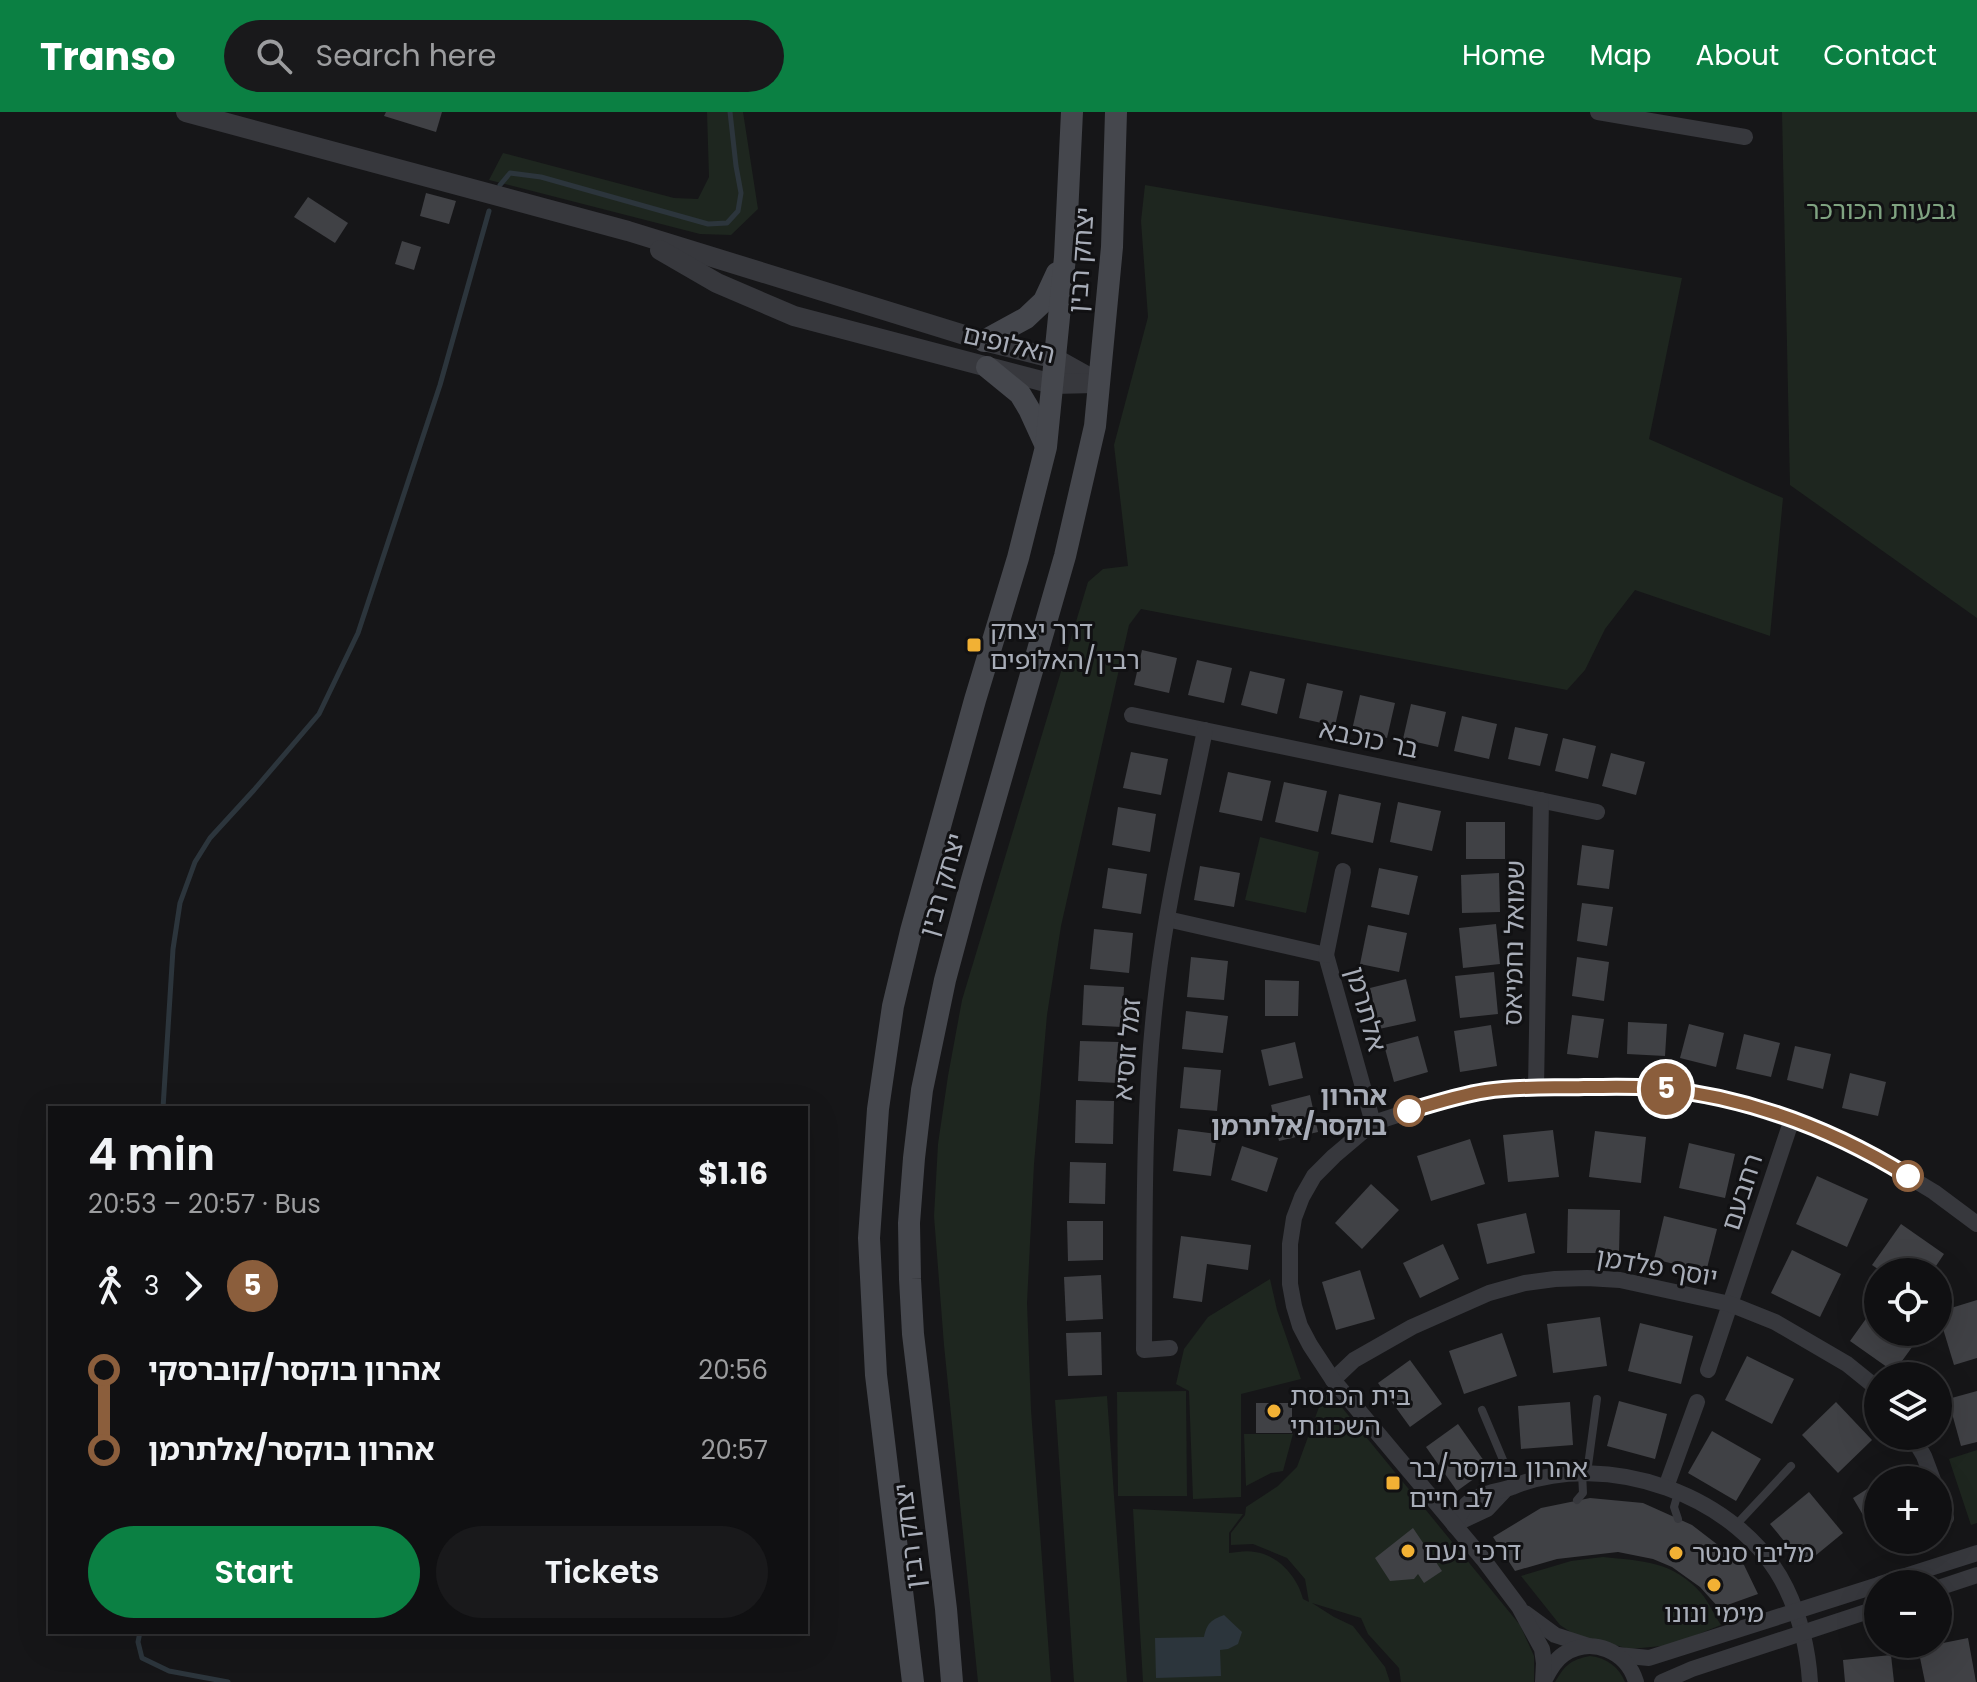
<!DOCTYPE html>
<html lang="en">
<head>
<meta charset="utf-8">
<style>
  :root { --surface:#101012; --page:#19191b; --text:#f1f3f6; --muted:#9c9d9f; --line:#303032; --accent:#0b8043 }
  body { margin:0; font-family:Poppins,"Noto Sans Hebrew",sans-serif; background:var(--page); color:var(--text); height:100vh; display:flex; flex-direction:column; font-size:30px; white-space:nowrap }
  * { box-sizing:border-box; margin:0 }
  p { font-size:26px; color:var(--muted) }
  .icon { flex:none; width:44px; height:44px; fill:none; stroke:currentColor; stroke-width:2; stroke-linecap:round; stroke-linejoin:round }
  .map { position:relative; flex:1; overflow:hidden }
  .details { position:absolute; left:48px; top:994px; width:760px; height:528px; display:flex; flex-direction:column; background:var(--surface); border-radius:0px; box-shadow:0 8px 32px #0002,0 0 0 2px var(--line) }
  .details>* { flex:none }
  .badge { padding:0 16px; border-radius:26px; font-size:28px; line-height:52px }
  .buttons { position:absolute; left:1864px; top:1146px; display:grid; gap:16px }
  .buttons a { display:grid; place-items:center; width:88px; height:88px; border-radius:50%; background:var(--surface); box-shadow:0 8px 32px #0002,0 0 0 2px var(--line); font-size:40px }
  .map>.badge { position:absolute; translate:-50% -50%; box-shadow:0 0 0 4px #fff }
  .legs { display:flex; align-items:center; gap:12px; height:88px; padding:0 40px; font-size:26px }
  .legs p { margin-inline-start:auto }
  .head { display:flex; align-items:center; justify-content:space-between; height:136px; padding:0 40px }
  h1 { font-size:44px; font-weight:600; line-height:60px }
  .action { display:flex; gap:16px; margin-top:auto; padding:16px 40px }
  .action a { flex:1; height:92px; border-radius:48px; background:var(--accent); color:#fff; font-size:32px; font-weight:600; line-height:92px; text-align:center }
  .action a+a { background:var(--page); color:var(--text) }
  ul { padding:0 40px; list-style:none }
  li { display:flex; align-items:center; gap:28px; height:80px; font-size:30px }
  li i { display:grid; place-items:center; width:12px; height:100%; margin:0 10px; background:currentColor }
  li i::after { content:''; width:20px; height:20px; margin:-10px; border:6px solid; border-radius:50%; background:var(--surface) }
  li p { margin-inline-start:auto }
  li:first-child i { background:linear-gradient(#0000 50%,currentColor 0) }
  li:last-child i { background:linear-gradient(currentColor 50%,#0000 0) }
  header { display:flex; align-items:center; gap:48px; box-sizing:border-box; height:112px; padding:0 40px; background:var(--accent); color:#fff }
  header strong { font-size:38px }
  nav { display:flex; gap:44px; margin-inline-start:auto; font-size:28px }
  .search { width:560px; height:72px; background:var(--page); display:flex; align-items:center; gap:20px; box-sizing:border-box; padding:0 28px; border-radius:44px; color:var(--muted); font-size:30px }
  .map>svg:first-child { display:block }
  .green { fill:#1e261f }
  .water { fill:#2c353c }
  .lines { fill:none; stroke-linecap:round; stroke-linejoin:round }
  .stream { stroke:#2c353c; stroke-width:5 }
  .building { fill:#404145 }
  .service { stroke:#37383d; stroke-width:8 }
  .minor { stroke:#37383d; stroke-width:16 }
  .tertiary { stroke:#37383d; stroke-width:20 }
  .secondary { stroke:#45474d; stroke-width:22 }
  .line-1-casing { stroke:#fff; stroke-width:18 }
  .line-1 { stroke:#8b5e3c; stroke-width:12 }
  .poi-dot { fill:#f2b134; stroke:#111113; stroke-width:3 }
  .stop-1-dot { fill:#fff; stroke:#8b5e3c; stroke-width:4 }
  .labels { text-anchor:middle; stroke-width:6; stroke-linejoin:round; paint-order:stroke }
  .park-label { font-size:26px; fill:#7fa381; stroke:#111113 }
  .street-label { font-size:26px; fill:#a8adb8; stroke:#111113 }
  .poi-label { font-size:26px; fill:#a8adb8; stroke:#111113; text-anchor:start }
  .stop-label { font-size:26px; font-weight:bold; fill:#a8adb8; stroke:#111113; text-anchor:end }
</style>
</head>
<body>
<header>
<strong>Transo</strong>
<div class="search"><svg class="icon" aria-label="search" viewBox="0 0 24 24"><circle cx="10" cy="10" r="6"/><path d="M15 15l6 6"/></svg>Search here</div>
<nav><a>Home</a><a>Map</a><a>About</a><a>Contact</a></nav>
</header>
<div class="map">
<svg width="1977" height="1570" viewBox="0 0 1977 1570">
  <rect width="100%" height="100%" fill="#161618"/>
  <g class="green">
    <path d="M707,0H743L758,97L731,123L700,122L489,68L503,41L674,86L698,87L709,65Z"/>
    <path d="M1782,0H1977V506L1790,373Z"/>
    <path d="M1145,73L1682,166L1649,327L1783,386L1770,524L1635,478L1605,517L1585,558L1567,578L1141,497L1129,513L1061,814L1047,903L1034,1052L1027,1191L1031,1298L1051,1570H978L944,1233L934,1104L938,1032L948,964L962,888L1088,470L1103,457L1128,454L1114,333L1148,205L1141,109Z"/>
    <path d="M1260,725L1319,740L1306,801L1245,788Z"/>
    <path d="M1270,1167L1277,1198L1301,1267L1241,1282V1385L1193,1387L1189,1279L1176,1272L1184,1237L1208,1205Z"/>
    <path d="M1326,1276L1520,1513L1534,1544V1570H1401L1399,1556L1368,1522L1361,1506L1312,1491L1334,1505L1353,1514L1385,1555L1390,1570H1143L1133,1397L1243,1402L1229,1421V1441C1237,1440 1247,1438 1255,1440C1279,1443 1298,1466 1303,1487L1309,1490L1305,1467L1287,1446L1253,1432L1231,1433V1421L1245,1403L1246,1395L1278,1374L1297,1355Z"/>
    <path d="M1186,1279L1187,1384H1118L1117,1280Z"/>
    <path d="M1107,1284L1127,1570H1074L1055,1288Z"/>
    <path d="M1244,1322H1293L1283,1359L1271,1361L1246,1374Z"/>
    <path d="M1977,1338V1411L1971,1413L1949,1347Z"/>
    <path d="M1603,1445C1642,1449 1673,1449 1701,1481C1709,1490 1714,1503 1721,1513L1672,1533L1630,1537L1575,1523L1560,1513L1521,1464L1571,1449Z"/>
    <path d="M1590,1544C1607,1546 1619,1555 1625,1570H1555C1565,1553 1570,1548 1590,1544Z"/>
  </g>
  <path class="water" d="M1224,1503L1242,1520L1238,1532L1228,1537L1220,1538L1221,1564L1156,1566L1155,1526L1204,1525C1207,1511 1211,1508 1224,1503Z"/>
  <g class="lines">
    <g class="stream">
      <path d="M500,73L510,61L541,65L708,112L727,111L738,99L741,81L736,54L730,0"/>
      <path d="M163,996L173,837L180,791L195,750L210,726L254,678L319,602L358,521L440,273L489,99"/>
      <path d="M140,1520L138,1530L142,1546L169,1559L228,1570"/>
    </g>
  </g>
  <g class="building">
    <path d="M386,0H442L436,20L384,4Z"/>
    <path d="M426,81L456,89L449,112L420,104Z"/>
    <path d="M308,85L348,111L335,131L294,105Z"/>
    <path d="M402,129L421,135L414,158L395,152Z"/>
    <path d="M1142,538L1177,546L1169,581L1134,573Z"/>
    <path d="M1197,548L1232,556L1224,591L1188,583Z"/>
    <path d="M1250,559L1285,567L1277,602L1241,593Z"/>
    <path d="M1307,571L1343,579L1335,614L1299,606Z"/>
    <path d="M1360,583L1395,591L1387,626L1352,618Z"/>
    <path d="M1411,592L1446,600L1438,635L1403,627Z"/>
    <path d="M1462,604L1497,612L1489,647L1454,639Z"/>
    <path d="M1515,615L1548,622L1540,654L1508,647Z"/>
    <path d="M1563,626L1596,634L1588,667L1555,659Z"/>
    <path d="M1131,640L1168,647L1161,683L1123,676Z"/>
    <path d="M1611,641L1645,650L1636,683L1602,674Z"/>
    <path d="M1228,660L1271,669L1262,709L1219,700Z"/>
    <path d="M1284,670L1327,679L1318,720L1275,710Z"/>
    <path d="M1339,682L1381,691L1373,731L1331,722Z"/>
    <path d="M1398,690L1441,699L1432,739L1390,730Z"/>
    <path d="M1118,695L1156,702L1150,740L1112,733Z"/>
    <rect x="1466" y="710" width="39" height="37"/>
    <path d="M1582,733L1614,738L1609,777L1577,773Z"/>
    <path d="M1200,754L1240,761L1234,795L1194,788Z"/>
    <path d="M1108,756L1147,762L1141,802L1102,796Z"/>
    <path d="M1379,756L1418,764L1409,803L1371,795Z"/>
    <path d="M1499,761L1500,800L1462,801L1461,763Z"/>
    <path d="M1582,791L1613,795L1607,834L1577,829Z"/>
    <path d="M1496,812L1500,852L1463,856L1459,816Z"/>
    <path d="M1368,813L1407,821L1399,860L1360,852Z"/>
    <path d="M1094,817L1133,821L1129,861L1090,857Z"/>
    <path d="M1191,845L1228,849L1224,888L1187,885Z"/>
    <path d="M1577,845L1609,850L1604,889L1572,884Z"/>
    <path d="M1494,860L1498,902L1460,906L1455,864Z"/>
    <path d="M1406,867L1416,909L1379,917L1370,876Z"/>
    <path d="M1265,868L1299,869L1298,904H1265Z"/>
    <path d="M1084,873L1124,875L1122,915L1082,913Z"/>
    <path d="M1186,899L1228,904L1223,941L1182,937Z"/>
    <path d="M1572,903L1604,907L1598,946L1567,942Z"/>
    <path d="M1628,910L1667,912L1665,944L1627,942Z"/>
    <path d="M1689,912L1724,921L1716,955L1680,946Z"/>
    <path d="M1491,913L1497,954L1460,960L1454,919Z"/>
    <path d="M1744,922L1780,931L1771,965L1736,957Z"/>
    <path d="M1418,924L1428,960L1394,970L1384,933Z"/>
    <path d="M1080,929L1120,930L1118,971L1078,969Z"/>
    <path d="M1295,930L1303,966L1269,974L1261,938Z"/>
    <path d="M1795,934L1831,942L1823,977L1787,968Z"/>
    <path d="M1184,955L1221,958L1217,999L1180,996Z"/>
    <path d="M1850,961L1886,970L1878,1004L1842,996Z"/>
    <path d="M1310,983L1318,1020L1279,1029L1271,993Z"/>
    <path d="M1076,988L1114,989L1113,1032L1075,1031Z"/>
    <path d="M1178,1017L1217,1022L1211,1064L1173,1059Z"/>
    <path d="M1553,1018L1559,1065L1508,1070L1503,1023Z"/>
    <path d="M1595,1019L1646,1025L1641,1071L1589,1065Z"/>
    <path d="M1470,1027L1485,1072L1431,1089L1417,1044Z"/>
    <path d="M1689,1031L1735,1042L1725,1086L1679,1076Z"/>
    <path d="M1242,1034L1278,1046L1267,1080L1231,1068Z"/>
    <path d="M1070,1050L1106,1051L1105,1092L1069,1091Z"/>
    <path d="M1817,1064L1868,1087L1847,1135L1796,1112Z"/>
    <path d="M1371,1072L1399,1098L1362,1137L1335,1111Z"/>
    <path d="M1568,1097L1620,1098L1619,1141H1567Z"/>
    <path d="M1526,1101L1535,1141L1487,1152L1477,1112Z"/>
    <path d="M1664,1104L1717,1117L1706,1160L1654,1147Z"/>
    <path d="M1067,1109H1103V1148L1068,1149Z"/>
    <path d="M1901,1112L1944,1142L1932,1160H1882L1872,1153Z"/>
    <path d="M1181,1124L1251,1133L1248,1158L1207,1152L1202,1190L1173,1186Z"/>
    <path d="M1443,1132L1459,1167L1420,1186L1403,1151Z"/>
    <path d="M1792,1138L1841,1162L1820,1205L1771,1181Z"/>
    <path d="M1360,1158L1375,1207L1336,1218L1322,1170Z"/>
    <path d="M1101,1163L1103,1207L1066,1209L1064,1165Z"/>
    <path d="M1977,1188V1246L1954,1253L1938,1200Z"/>
    <path d="M1878,1190V1220H1923L1894,1260L1850,1229Z"/>
    <path d="M1600,1205L1607,1254L1553,1261L1547,1212Z"/>
    <path d="M1640,1211L1693,1224L1681,1272L1628,1259Z"/>
    <path d="M1101,1220L1102,1263L1068,1264L1066,1221Z"/>
    <path d="M1502,1221L1517,1264L1464,1282L1449,1239Z"/>
    <path d="M1747,1244L1794,1267L1772,1312L1725,1288Z"/>
    <path d="M1410,1248L1442,1292L1410,1315L1378,1271Z"/>
    <path d="M1977,1279V1330L1961,1334L1948,1287Z"/>
    <path d="M1619,1289L1667,1302L1655,1347L1607,1334Z"/>
    <path d="M1570,1290L1573,1333L1521,1337L1518,1294Z"/>
    <path d="M1836,1290L1872,1328L1838,1361L1802,1323Z"/>
    <rect x="1256" y="1291" width="36" height="30"/>
    <path d="M1458,1312L1489,1356L1457,1379L1426,1335Z"/>
    <path d="M1712,1319L1761,1347L1736,1389L1688,1361Z"/>
    <path d="M1878,1370V1428H1886L1880,1432L1853,1386Z"/>
    <path d="M1809,1380L1843,1421L1804,1453L1770,1412Z"/>
    <path d="M1590,1386L1643,1391L1692,1413L1744,1453L1758,1482L1719,1496L1700,1475L1672,1455L1653,1447L1618,1440L1557,1447L1515,1459L1493,1425L1541,1396Z"/>
    <path d="M1413,1416L1442,1459L1424,1471L1418,1462L1414,1467L1390,1469L1375,1446Z"/>
    <path d="M1968,1526L1976,1570H1925L1918,1536Z"/>
    <path d="M1891,1543L1894,1570H1845L1843,1548Z"/>
  </g>
  <g class="lines">
    <g class="service">
      <path d="M1482,1298L1514,1374"/>
      <path d="M1587,1361L1597,1287"/>
      <path d="M1678,1381L1674,1395L1678,1407"/>
      <path d="M1577,1388L1583,1381L1582,1361"/>
      <path d="M1735,1414L1791,1354"/>
    </g>
    <g class="minor">
      <path d="M1598,0L1745,25"/>
      <path d="M1132,603L1597,700"/>
      <path d="M1167,807L1326,843L1373,1011"/>
      <path d="M1326,843L1343,759"/>
      <path d="M1536,976L1541,688"/>
      <path d="M1170,1236L1144,1238C1145,1117 1142,995 1157,874C1167,788 1188,703 1205,618"/>
      <path d="M1708,1258L1792,1007"/>
      <path d="M1333,1268L1354,1248L1412,1215L1489,1181L1525,1171L1555,1167L1587,1166L1620,1168L1730,1192L1775,1210L1847,1252L1878,1277"/>
      <path d="M1912,1324L1924,1344L1933,1368"/>
      <path d="M1666,1375L1697,1290"/>
      <path d="M1938,1379L1946,1406"/>
      <path d="M1455,1412L1487,1397L1504,1379"/>
      <path d="M1454,1413C1458,1407 1462,1397 1467,1392C1479,1381 1498,1380 1512,1375C1606,1336 1741,1383 1786,1476C1800,1505 1808,1538 1810,1570"/>
      <path d="M1880,1472L1977,1441"/>
      <path d="M1938,1476L1977,1463"/>
      <path d="M1525,1501L1555,1523L1589,1534"/>
      <path d="M1618,1543L1649,1546L1878,1473"/>
      <path d="M1545,1567C1550,1557 1555,1548 1564,1542C1592,1524 1627,1539 1636,1570"/>
      <path d="M1543,1570L1544,1551L1542,1537L1519,1495L1483,1447L1333,1268L1310,1233L1300,1214L1294,1194L1290,1172V1132L1294,1106L1302,1085L1314,1064L1334,1044L1373,1011L1453,985L1490,978L1536,976H1655L1726,987L1819,1017L1881,1048L1934,1080L1977,1112"/>
      <path d="M1662,1570L1692,1557L1878,1496"/>
    </g>
    <g class="tertiary">
      <path d="M186,0L628,119L984,229L1056,247L1099,271"/>
      <path d="M660,138L717,171L794,204L1053,272L1095,271"/>
    </g>
    <g class="secondary">
      <path d="M984,229L1026,206L1044,189L1057,161"/>
      <path d="M987,255L1020,282L1029,297L1045,332"/>
      <path d="M913,1570L876,1263L869,1126L878,997L893,894L911,819L975,588L1018,446L1046,335L1065,145L1072,0"/>
      <path d="M952,1570L946,1497L913,1222L910,1167L909,1111L914,1046L922,978L945,868L971,771L1065,444L1095,314L1112,135L1116,0"/>
    </g>
  </g>
  <g class="lines">
    <defs>
      <path id="line-1" d="M1409,999C1435,991 1460,983 1486,979C1518,974 1551,976 1584,975C1608,975 1633,974 1657,976C1746,985 1832,1017 1908,1064"/>
    </defs>
    <use href="#line-1" class="line-1-casing"/>
    <use href="#line-1" class="line-1"/>
  </g>
  <g class="poi-dot">
    <rect x="966" y="525" width="16" height="16" rx="4"/>
    <circle cx="1274" cy="1299" r="8"/>
    <rect x="1385" y="1363" width="16" height="16" rx="4"/>
    <circle cx="1408" cy="1439" r="8"/>
    <circle cx="1676" cy="1441" r="8"/>
    <circle cx="1714" cy="1473" r="8"/>
  </g>
  <g class="stop-1-dot">
    <circle cx="1409" cy="999" r="14"/>
    <circle cx="1908" cy="1064" r="14"/>
  </g>
  <g class="labels">
    <g class="park-label">
      <text x="1881" y="107">גבעות הכורכר</text>
    </g>
    <g class="street-label">
      <text transform="translate(1081 148) rotate(-86)" y="9">יצחק רבין</text>
      <text transform="translate(1009 232) rotate(13)" y="9">האלופים</text>
      <text transform="translate(1369 627) rotate(12)" y="9">בר כוכבא</text>
      <text transform="translate(942 773) rotate(-74)" y="9">יצחק רבין</text>
      <text transform="translate(1514 831) rotate(-89)" y="9">שמואל נחמיאס</text>
      <text transform="translate(1366 897) rotate(74)" y="9">אלתרמן</text>
      <text transform="translate(1127 937) rotate(-85)" y="9">זמל זוסיא</text>
      <text transform="translate(1742 1080) rotate(-72)" y="9">רחבעם</text>
      <text transform="translate(1657 1155) rotate(10)" y="9">יוסף פלדמן</text>
      <text transform="translate(909 1424) rotate(-97)" y="9">יצחק רבין</text>
    </g>
    <g class="poi-label">
      <text x="990" y="527">דרך יצחק<tspan x="990" dy="30">רבין/האלופים</tspan></text>
      <text x="1290" y="1293">בית הכנסת<tspan x="1290" dy="30">השכונתי</tspan></text>
      <text x="1409" y="1365">אהרון בוקסר/בר<tspan x="1409" dy="30">לב חיים</tspan></text>
      <text x="1424" y="1448">דרכי נעם</text>
      <text x="1692" y="1450">מליבו סנטר</text>
      <text x="1714" y="1510" text-anchor="middle">מימי ונונו</text>
    </g>
    <g class="stop-label">
      <text x="1387" y="993">אהרון<tspan x="1387" dy="30">בוקסר/אלתרמן</tspan></text>
    </g>
  </g>
</svg>
<div class="buttons">
<a><svg class="icon" aria-label="locate" viewBox="0 0 24 24"><circle cx="12" cy="12" r="6"/><path d="M12 2v4M12 18v4M2 12h4M18 12h4"/></svg></a>
<a><svg class="icon" aria-label="layers" viewBox="0 0 24 24"><path d="M12 4l9 5-9 5-9-5zM3 14l9 5 9-5"/></svg></a>
<a>+</a>
<a>−</a>
</div>
<b class="badge" style="left:1666px;top:977px;background:#8b5e3c;color:#fff">5</b>
<section class="details">
<div class="head"><div><h1>4 min</h1><p>20:53 – 20:57 · Bus</p></div><b>$1.16</b></div>
<div class="legs"><svg class="icon" aria-label="walk" viewBox="0 0 24 24"><circle cx="13" cy="4" r="2"/><path d="M13 8l-2 6 4 7M11 14l-3 7M7 12l3-4h3l4 4"/></svg>3<svg class="icon" aria-label="forward" viewBox="0 0 24 24"><path d="M9 5l7 7-7 7"/></svg><b class="badge" style="background:#8b5e3c;color:#fff">5</b></div>
<ul>
<li><i style="color:#8b5e3c"></i><b>אהרון בוקסר/קוברסקי</b><p>20:56</p></li>
<li><i style="color:#8b5e3c"></i><b>אהרון בוקסר/אלתרמן</b><p>20:57</p></li>
</ul>
<div class="action"><a>Start</a><a>Tickets</a></div>
</section>
</div>
</body>
</html>
